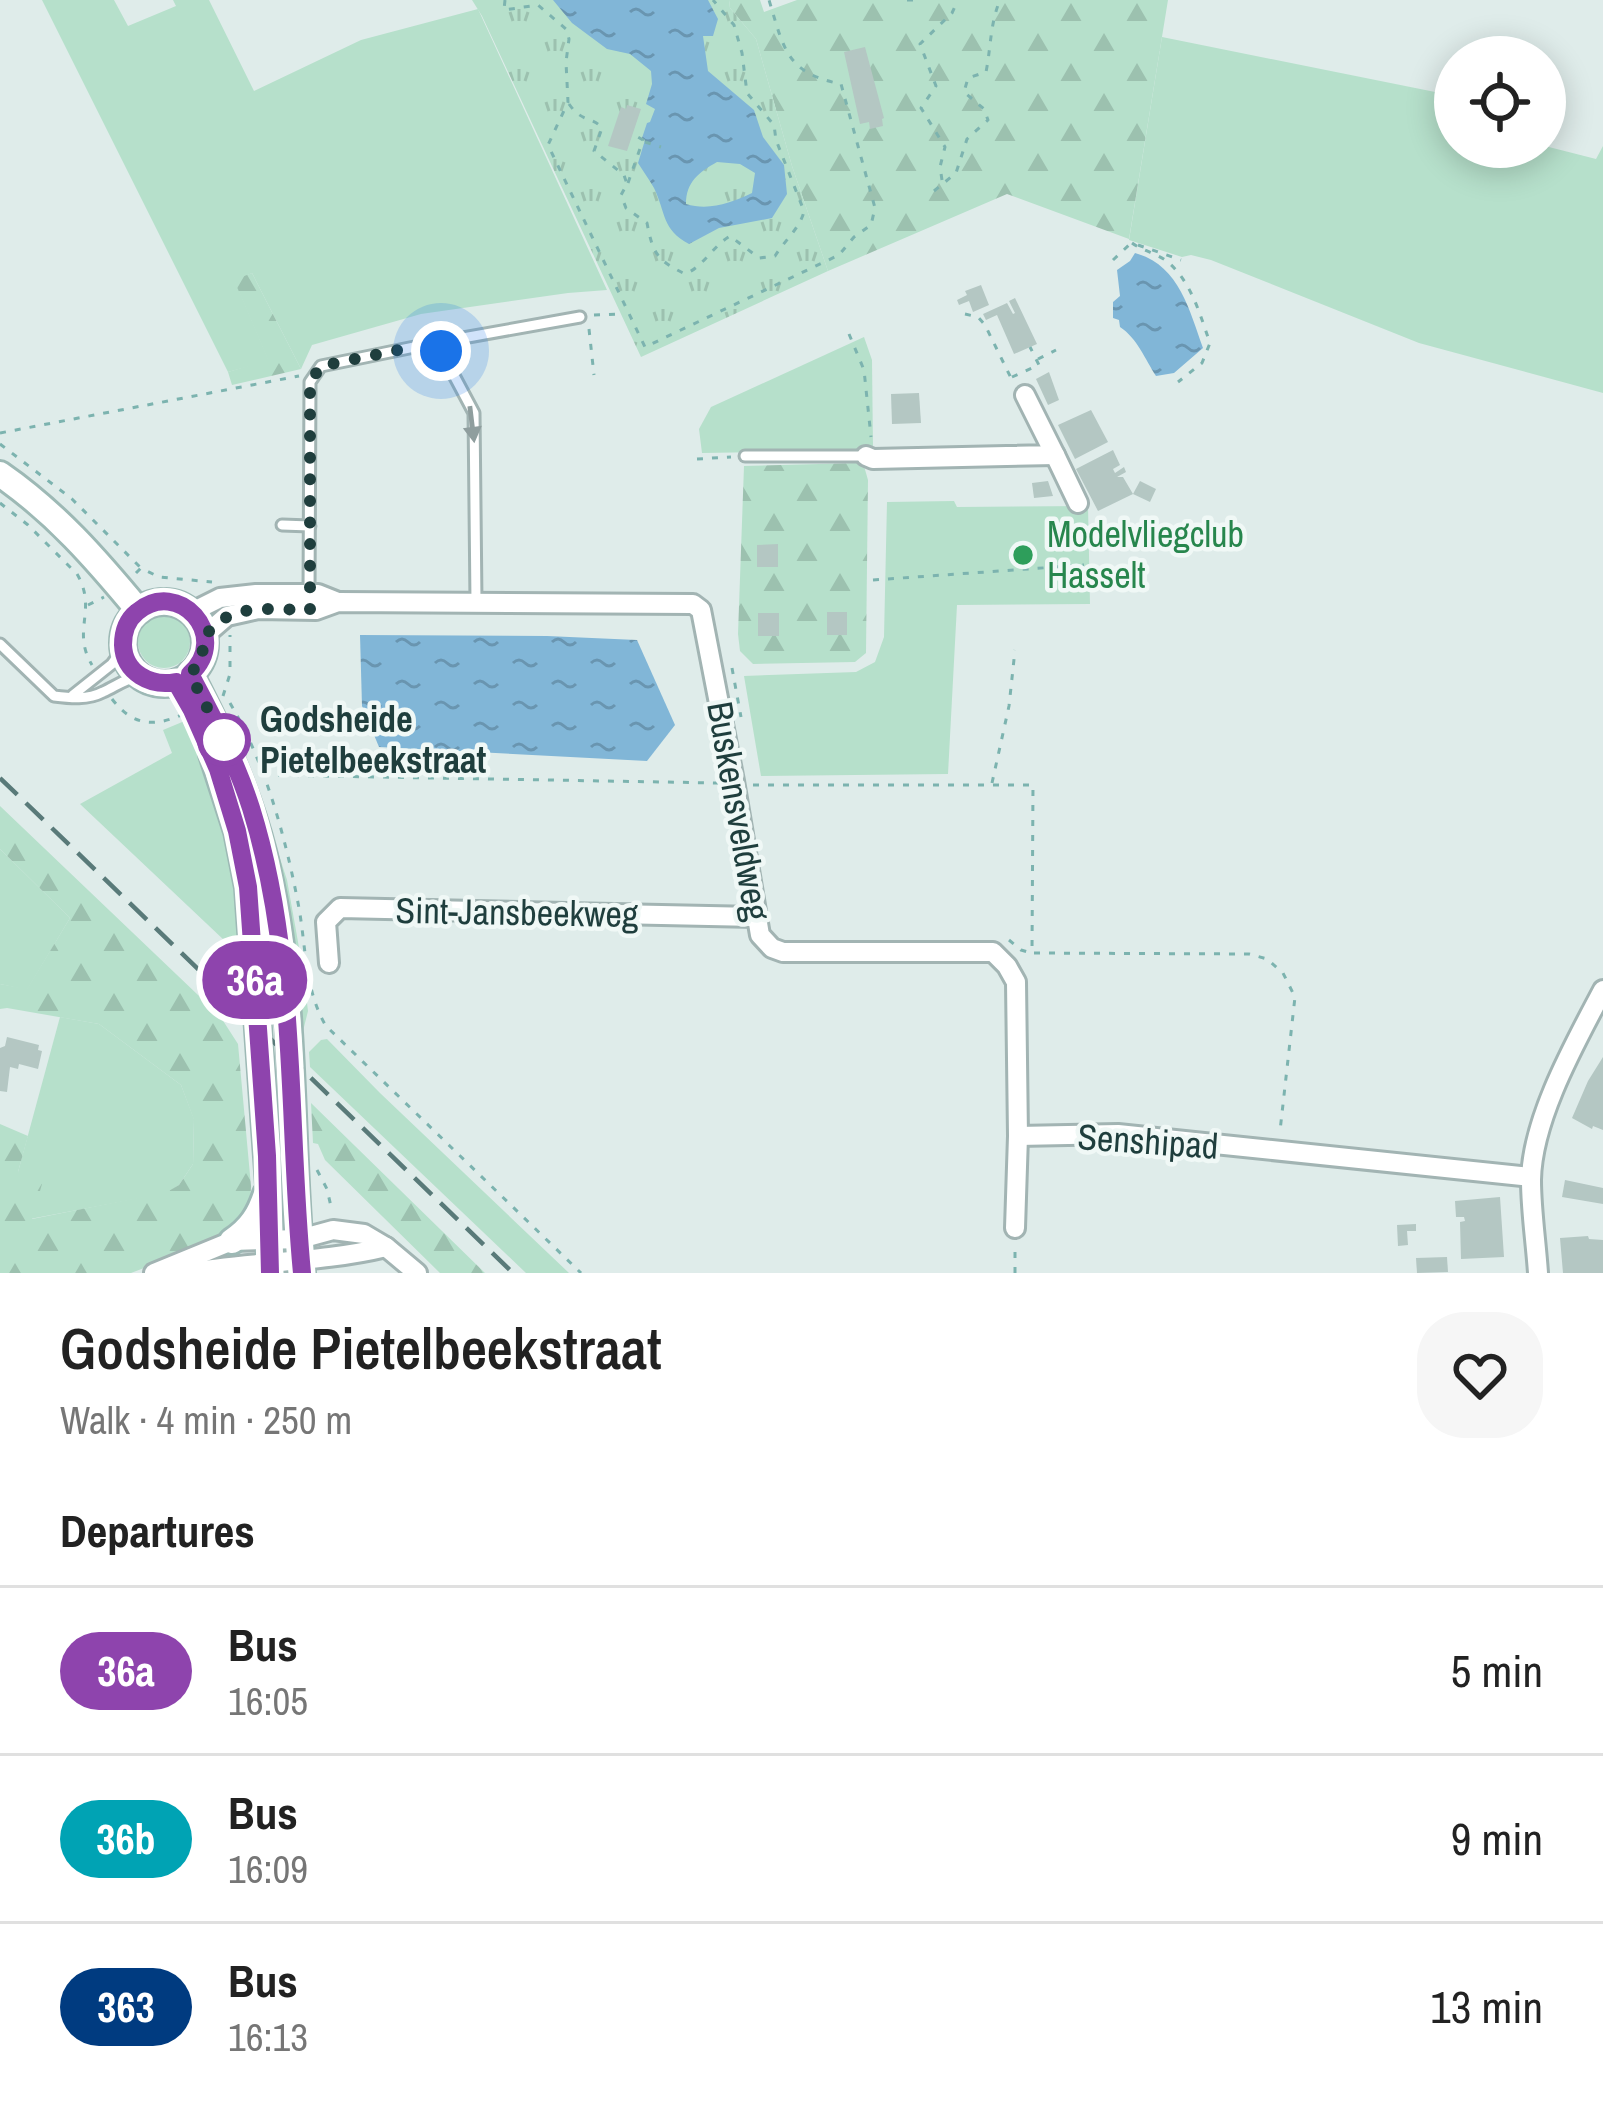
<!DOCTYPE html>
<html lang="en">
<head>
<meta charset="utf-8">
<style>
  :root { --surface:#fff; --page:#f6f6f6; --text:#222; --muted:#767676; --line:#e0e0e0 }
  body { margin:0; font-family:"Archivo Narrow",sans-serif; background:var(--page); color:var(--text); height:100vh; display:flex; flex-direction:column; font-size:45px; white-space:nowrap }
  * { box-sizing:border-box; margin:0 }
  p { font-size:39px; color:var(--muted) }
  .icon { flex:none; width:66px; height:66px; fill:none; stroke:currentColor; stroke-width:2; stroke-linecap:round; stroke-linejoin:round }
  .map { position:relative; height:1273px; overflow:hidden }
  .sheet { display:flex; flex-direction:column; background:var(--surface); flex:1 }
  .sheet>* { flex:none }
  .badge { padding:0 24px; border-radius:39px; font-size:42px; line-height:78px }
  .tools { position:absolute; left:1434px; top:36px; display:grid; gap:24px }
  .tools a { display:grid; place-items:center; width:132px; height:132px; border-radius:50%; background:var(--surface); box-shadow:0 6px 30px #0003; font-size:60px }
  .you { position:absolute; width:60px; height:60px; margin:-30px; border:9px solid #fff; border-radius:50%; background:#1a73e8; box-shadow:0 0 0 18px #1a73e833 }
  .map>.badge { position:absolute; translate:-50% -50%; box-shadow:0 0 0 6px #fff }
  h2 { padding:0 60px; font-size:45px; line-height:108px }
  .round { display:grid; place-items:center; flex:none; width:126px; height:126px; border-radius:48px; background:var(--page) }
  .overview { display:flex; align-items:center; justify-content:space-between; height:204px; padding:0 60px }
  h1 { font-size:57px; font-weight:600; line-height:90px }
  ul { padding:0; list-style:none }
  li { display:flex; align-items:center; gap:36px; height:168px; padding:0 60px; border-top:3px solid var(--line) }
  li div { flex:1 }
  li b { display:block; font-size:45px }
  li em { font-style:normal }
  li .badge { min-width:132px; font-weight:700; text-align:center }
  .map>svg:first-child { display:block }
  .green { fill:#b6e0cb }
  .forest { fill:url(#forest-firs) }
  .park { fill:url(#park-tufts) }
  .water { fill:url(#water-ripples); fill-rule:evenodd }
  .building { fill:#b4c7c3 }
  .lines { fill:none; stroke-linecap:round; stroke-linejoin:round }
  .service-casing { stroke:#a2b4b3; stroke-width:15 }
  .minor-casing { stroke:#a2b4b3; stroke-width:24 }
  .secondary-casing { stroke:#9db9b5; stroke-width:30 }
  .path { stroke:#7cb3af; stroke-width:3; stroke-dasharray:6 9; stroke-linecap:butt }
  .service { stroke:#fff; stroke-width:9 }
  .minor { stroke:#fff; stroke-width:18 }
  .secondary { stroke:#fff; stroke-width:24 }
  .rail { stroke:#597a79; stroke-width:4.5; stroke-dasharray:24 12; stroke-linecap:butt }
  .oneway { fill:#8f9e9e }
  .line-casing { stroke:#fff; stroke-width:27 }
  .line { stroke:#8e44ad; stroke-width:18 }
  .walk { stroke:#1f3e3d; stroke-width:12; stroke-dasharray:0 21.6 }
  .leisure-dot { fill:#2e9e5b; stroke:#f0f8f6; stroke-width:4.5 }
  .stop-dot { fill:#fff; stroke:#8e44ad; stroke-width:6 }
  .labels { text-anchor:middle; stroke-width:9; stroke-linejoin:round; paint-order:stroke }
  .leisure-label { font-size:36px; fill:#27864d; stroke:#f0f8f6; text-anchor:start }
  .stop-label { font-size:36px; font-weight:bold; fill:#1f3e3d; stroke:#f0f8f6; text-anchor:start }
  .street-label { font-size:36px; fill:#1f3e3d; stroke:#f0f8f6 }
</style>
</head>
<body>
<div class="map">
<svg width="1603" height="1273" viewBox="0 0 1603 1273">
  <defs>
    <pattern id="forest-firs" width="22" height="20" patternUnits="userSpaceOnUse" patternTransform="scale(3)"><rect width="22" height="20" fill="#b6e0cb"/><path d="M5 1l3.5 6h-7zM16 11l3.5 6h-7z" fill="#9cc1af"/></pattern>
    <pattern id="park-tufts" width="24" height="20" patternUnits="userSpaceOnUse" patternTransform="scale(3)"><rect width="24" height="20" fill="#b6e0cb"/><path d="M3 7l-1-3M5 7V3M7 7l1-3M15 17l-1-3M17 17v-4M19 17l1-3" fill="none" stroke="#9cc1af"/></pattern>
    <pattern id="water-ripples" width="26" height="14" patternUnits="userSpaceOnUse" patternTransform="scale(3)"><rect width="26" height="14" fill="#81b6d7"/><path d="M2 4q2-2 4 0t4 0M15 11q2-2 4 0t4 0" fill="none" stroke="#6995b0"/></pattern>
  </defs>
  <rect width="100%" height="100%" fill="#dfecea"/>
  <g class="green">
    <path d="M42,0H114L128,26L176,6L173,0H209L254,91L361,40L478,9L607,290L568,293L421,314L312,345L301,369L252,273L235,281L269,361L228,372Z"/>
    <path d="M1162,37L1455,96V147L1545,146L1596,159L1603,146V393L1419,343L1211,260L1191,255L1182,257L1129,240Z"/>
    <path d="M864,337L872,360L873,450L702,453L699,429L711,407Z"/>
    <path d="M954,501L957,507L1088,506L1090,604L957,605L948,774L761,776L744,676L856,672L875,662L884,637L887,502Z"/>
    <circle cx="164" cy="642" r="26"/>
    <path d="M187,720L205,759L227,826L247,957L227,956L225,941L80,804L172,753L163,730Z"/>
    <path d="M259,794L287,880L303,970L308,1011L301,1039L256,801Z"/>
    <path d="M0,849L70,918L27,990L0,984Z"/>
    <path d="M60,1017L99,1024L181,1085L194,1119L193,1164L179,1185L167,1193L30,1219L18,1172Z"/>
    <path d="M327,1039L380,1093L569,1273H526L310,1067L309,1052L321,1040Z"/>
  </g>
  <g class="forest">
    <path d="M729,0H760L764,12L797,0H1168L1129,239L1007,194L828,271L792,166L756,39L730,8Z"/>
    <path d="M252,273L301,369L232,385L228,372L268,360L234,280Z"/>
    <path d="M857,463L864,466L868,480L866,653L855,662L753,664L740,651L738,634L744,466Z"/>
    <path d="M0,806L220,1016L238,1044L251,1186L250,1215L243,1226L191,1250L131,1273H0V1124L28,1136L18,1172L42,1184L32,1219L167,1192L179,1185L193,1164L194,1120L181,1085L99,1024L7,1008L0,1009V984L27,989L70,918L0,849Z"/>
    <path d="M311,1103L485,1273H440L325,1160L318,1144L313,1143Z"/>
  </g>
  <path class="park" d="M472,0H729L730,8L756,39L792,166L828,271L641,357L482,16Z"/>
  <g class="water">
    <path d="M553,0H708L718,19L713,36H703L708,71L754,110L763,137L784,165L787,194L772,218L719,228L689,244C662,230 666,213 654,188C649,179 643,171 638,163L645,140L642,138L647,123L650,122L655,109L646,104L652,84L651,71L630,54L607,49L572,23ZM717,162L740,164L755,173L752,193C731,203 709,211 686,204C686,182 699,172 717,162Z"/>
    <path d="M1135,253C1179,265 1189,309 1203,348L1174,373L1156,376C1145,359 1137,338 1120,327L1119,320L1113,318V302L1120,296L1117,270L1130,261Z"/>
    <path d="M360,635L547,636L637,640L675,725L647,761L379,747L362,706Z"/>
  </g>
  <g class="building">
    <path d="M865,47L884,118L882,119L883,126L870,129L869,122L860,124L844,52Z"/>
    <path d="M627,105L641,109L627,151L608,146L621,107L626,109Z"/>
    <path d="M981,285L989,305L973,312L969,301L959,305L957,300L967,295L965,291Z"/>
    <path d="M1015,298L1037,344L1014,354L997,315L986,320L983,314L1007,303L1013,314L1015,313L1009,301Z"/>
    <path d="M1049,372L1059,400L1048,405L1036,379Z"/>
    <path d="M919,393L921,423L892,424L891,394Z"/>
    <path d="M1091,410L1108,442L1075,459L1058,425Z"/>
    <path d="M1113,450L1120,465L1113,469L1115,473L1124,467L1126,472L1117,477H1123L1133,494L1098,511L1076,469Z"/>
    <path d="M1048,481L1053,496L1034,498L1032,483Z"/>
    <path d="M1140,481L1156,489L1150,502L1133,494Z"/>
    <path d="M778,544V567H757V545Z"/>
    <rect x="827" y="612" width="20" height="23"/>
    <rect x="758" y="613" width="21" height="23"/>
    <path d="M7,1037L39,1045L38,1050L42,1051L38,1069L19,1064L18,1069L10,1067L7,1092L0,1091V1048L5,1046Z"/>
    <path d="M1603,1057V1130L1593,1126L1592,1129L1572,1118L1588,1081Z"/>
    <path d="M1565,1180L1603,1188V1204L1562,1197Z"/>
    <path d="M1500,1197L1504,1257L1461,1259L1460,1222L1465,1221L1464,1217H1456L1455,1201Z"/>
    <path d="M1416,1224V1231H1407L1408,1245L1398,1246L1397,1225Z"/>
    <path d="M1588,1236L1589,1239L1603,1240V1273H1563L1560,1238Z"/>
    <path d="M1447,1257L1448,1272L1417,1273L1416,1258Z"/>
  </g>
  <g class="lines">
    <defs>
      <g id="service">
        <path d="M429,344L580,317"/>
        <path d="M745,456H866"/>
        <path d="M282,525L310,526"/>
        <path d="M309,593L310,382L321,366L429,344L441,351L474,413L476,601"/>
        <path d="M0,644L54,696C70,698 88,700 103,692C116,686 125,679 139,676"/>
        <path d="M73,695L112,664L123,649"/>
      </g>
      <g id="minor">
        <path d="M1055,455L1078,503"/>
        <path d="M866,456L873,459L1055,455L1025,395"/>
        <path d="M192,612L220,598L256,594H318L338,602"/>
        <path d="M205,635L227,616L245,612L258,609L316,610L338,602L693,604L701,610L734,781L760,935L772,948L783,952H993L1007,966L1016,982L1018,1136L1015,1228"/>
        <path d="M329,963L326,922L340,908L756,917"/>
        <path d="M1018,1136L1118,1134L1531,1177"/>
        <path d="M154,1273L232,1241L300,1239L333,1230L364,1234L386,1247L417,1273"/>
        <path d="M186,1273C252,1261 320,1263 386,1247"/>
        <path d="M1538,1273C1536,1242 1531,1211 1531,1180C1532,1119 1575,1043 1603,990"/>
      </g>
      <g id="secondary">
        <path d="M0,474C55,512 96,559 139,611"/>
        <circle cx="164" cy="643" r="41"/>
        <path d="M190,674C220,732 247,789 263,852C299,989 288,1134 302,1273"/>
        <path d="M212,754L237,831L248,887L269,1185L270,1273"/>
        <path d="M232,1241C251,1228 259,1215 266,1194"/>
      </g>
    </defs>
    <use href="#service" class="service-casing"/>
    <use href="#minor" class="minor-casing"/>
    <use href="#secondary" class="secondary-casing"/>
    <g class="path">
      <path d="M505,0L504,10L538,5L566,29L569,39L566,62L568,102L548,145L645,347L839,255L854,237L871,225L875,208L841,84C786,73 784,49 769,0"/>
      <path d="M907,0H918"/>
      <path d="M569,104C582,123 592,116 602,128L594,151L624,175L627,184L621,195L626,208L647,223C653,254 657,260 685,274C703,267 713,246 730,236L759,258L775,256C784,241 801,227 804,211L776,140L774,125L747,93L742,53L734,25L713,0"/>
      <path d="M645,142L661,147"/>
      <path d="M942,180L940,167L945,147L921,108L936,86L920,44L952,13L958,0"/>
      <path d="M628,183L643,140L636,136"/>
      <path d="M934,191L956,173L967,139L988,120L984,109L964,92L968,78L986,72C991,47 990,24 1000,0"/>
      <path d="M1132,243C1143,251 1158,254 1168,262C1192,283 1200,315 1210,343L1202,363L1178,382"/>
      <path d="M1138,245L1181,260"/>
      <path d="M1113,260L1129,245"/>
      <path d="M965,314L978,317L985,325L1012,380"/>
      <path d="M594,315L621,314"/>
      <path d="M589,329L594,375"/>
      <path d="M849,334L864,370L871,437"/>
      <path d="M1038,359L1056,350"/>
      <path d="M1012,377L1039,365L1030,347"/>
      <path d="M0,433L299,376"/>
      <path d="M0,444L72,499L140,567"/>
      <path d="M697,459L731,457"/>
      <path d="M0,503L28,525L77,574C98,610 71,630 92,665"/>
      <path d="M136,573L141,568L159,577L212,582"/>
      <path d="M873,580L1084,565"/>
      <path d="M88,605L104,597"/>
      <path d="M732,668L741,717"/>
      <path d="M223,696L230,674V635"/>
      <path d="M112,699C134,728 157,727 188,712"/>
      <path d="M230,703C266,764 286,839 299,908C306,948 305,991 326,1026L581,1273"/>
      <path d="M263,775L719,783"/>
      <path d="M992,783L1009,706L1015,650"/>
      <path d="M753,785H1033L1032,953L1249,954L1267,959L1283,973L1295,997L1280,1131"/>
      <path d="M1009,940L1021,950L1031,953"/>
      <path d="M317,1170L327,1189L332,1211"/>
      <path d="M1015,1273V1248"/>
    </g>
    <use href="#service" class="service"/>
    <use href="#minor" class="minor"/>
    <use href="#secondary" class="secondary"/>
    <path class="rail" d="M0,778L513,1273"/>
  </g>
  <defs><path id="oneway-solid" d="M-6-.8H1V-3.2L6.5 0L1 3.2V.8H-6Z" transform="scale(3)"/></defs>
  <use class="oneway" href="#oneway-solid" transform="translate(472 424) rotate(83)"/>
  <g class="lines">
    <defs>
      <path id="line" d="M270,1273L267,1156L248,887L237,831L218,769L192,710L176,682C151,687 124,673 123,645C123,632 127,620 137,612C178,577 232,636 190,674C213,717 236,761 251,808C298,958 287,1118 302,1273"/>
    </defs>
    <use href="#line" class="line-casing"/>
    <use href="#line" class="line"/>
    <path class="walk" d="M224,740L225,743L190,674L201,661L205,635C212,629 220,620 229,616C253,605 284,610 310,610V382L321,366L428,344L441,351"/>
  </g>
  <circle class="leisure-dot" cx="1023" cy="555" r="12"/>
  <circle class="stop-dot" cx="224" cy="740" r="24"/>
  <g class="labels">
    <g class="leisure-label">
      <text x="1047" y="547">Modelvliegclub<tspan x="1047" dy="41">Hasselt</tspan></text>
    </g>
    <g class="stop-label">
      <text x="260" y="732">Godsheide<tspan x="260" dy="41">Pietelbeekstraat</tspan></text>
    </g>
    <g class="street-label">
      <text transform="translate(739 811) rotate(80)" y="13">Buskensveldweg</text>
      <text transform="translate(517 912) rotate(1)" y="13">Sint-Jansbeekweg</text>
      <text transform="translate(1148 1141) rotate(4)" y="13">Senshipad</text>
    </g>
  </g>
</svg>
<div class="tools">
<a><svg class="icon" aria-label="locate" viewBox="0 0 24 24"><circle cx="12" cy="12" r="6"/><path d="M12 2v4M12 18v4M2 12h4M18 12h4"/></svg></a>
</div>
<div class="you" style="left:441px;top:351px"></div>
<b class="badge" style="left:255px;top:980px;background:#8e44ad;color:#fff">36a</b>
</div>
<section class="sheet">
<div class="overview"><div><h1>Godsheide Pietelbeekstraat</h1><p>Walk · 4 min · 250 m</p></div><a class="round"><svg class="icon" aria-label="heart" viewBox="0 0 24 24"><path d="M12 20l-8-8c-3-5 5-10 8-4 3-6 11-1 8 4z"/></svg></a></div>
<h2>Departures</h2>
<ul>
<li><span class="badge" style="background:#8e44ad;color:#fff">36a</span><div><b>Bus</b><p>16:05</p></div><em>5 min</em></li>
<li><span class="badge" style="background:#00a3b4;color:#fff">36b</span><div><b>Bus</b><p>16:09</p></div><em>9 min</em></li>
<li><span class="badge" style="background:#003b80;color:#fff">363</span><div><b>Bus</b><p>16:13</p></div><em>13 min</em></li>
</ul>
</section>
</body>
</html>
